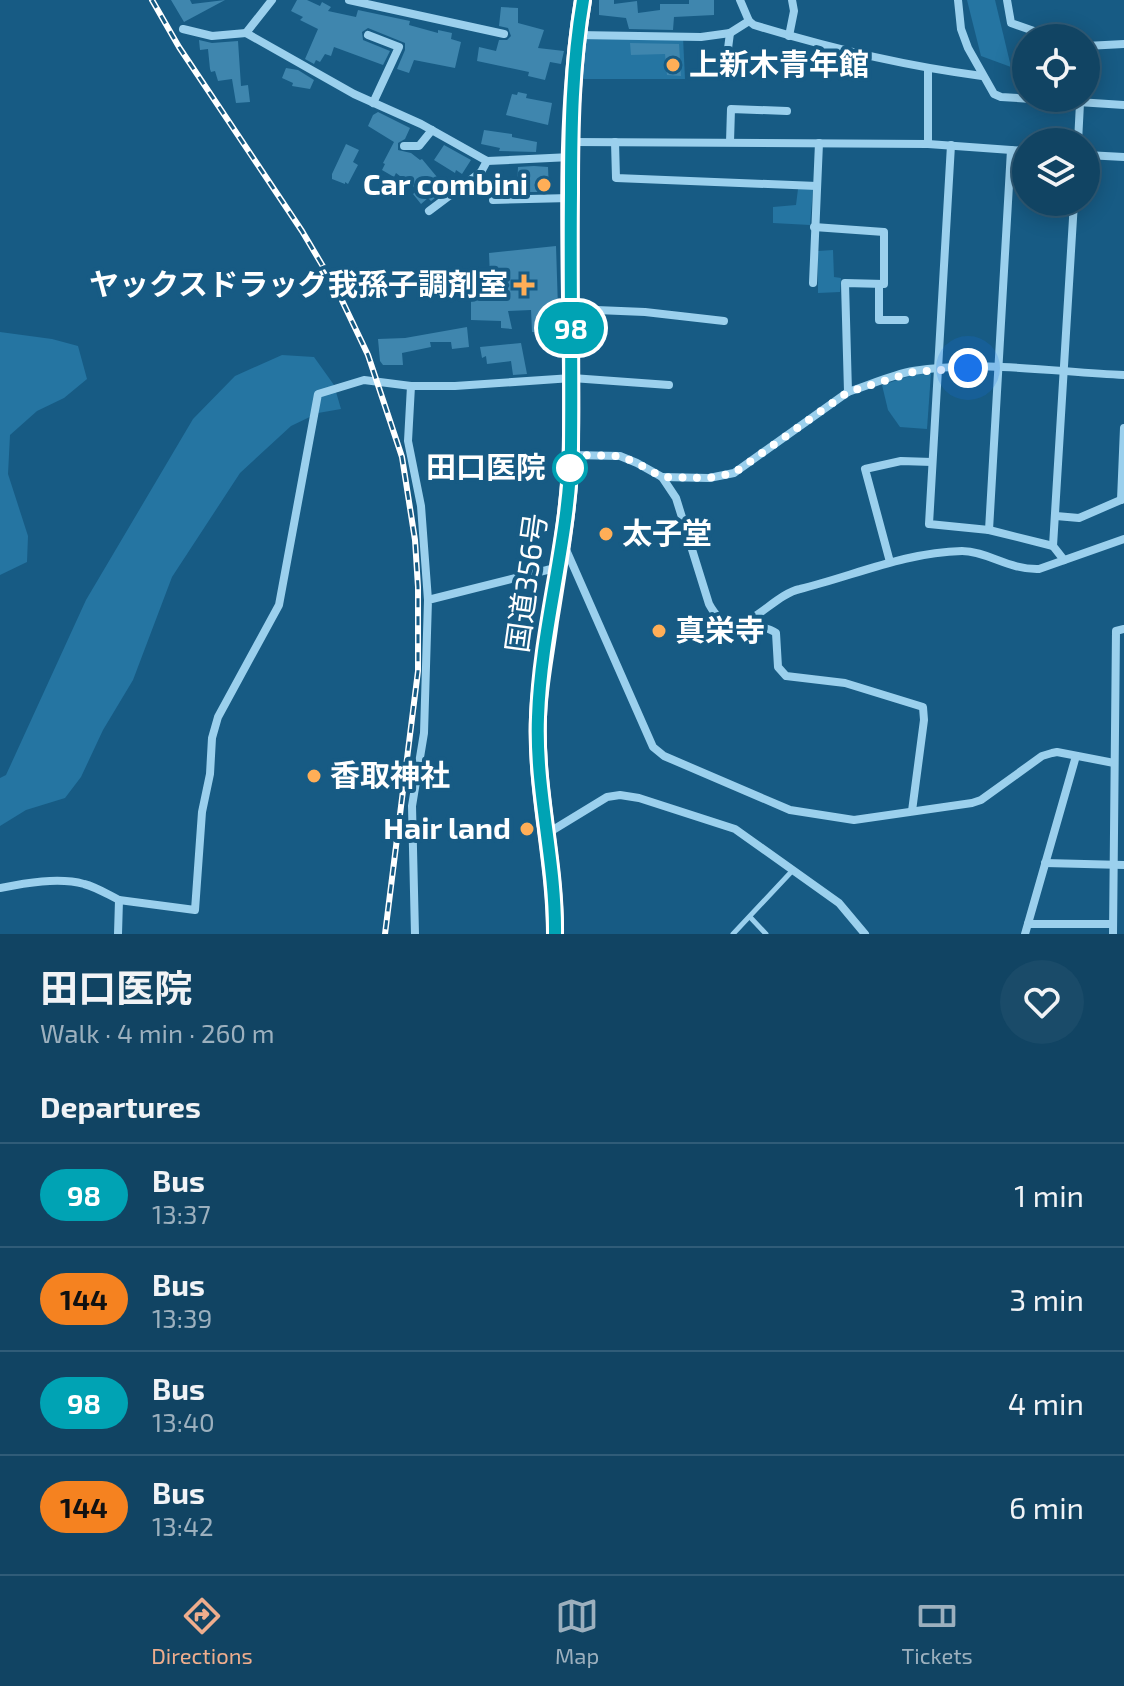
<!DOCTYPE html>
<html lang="en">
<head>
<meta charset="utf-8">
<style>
  :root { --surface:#114463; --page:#1a4b69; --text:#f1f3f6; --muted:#9cb0be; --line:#305c78; --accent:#eead8d }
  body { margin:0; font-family:"Exo 2","Noto Sans JP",sans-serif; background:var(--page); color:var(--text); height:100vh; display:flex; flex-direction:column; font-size:30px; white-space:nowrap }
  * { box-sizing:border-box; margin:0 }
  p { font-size:26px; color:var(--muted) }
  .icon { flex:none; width:44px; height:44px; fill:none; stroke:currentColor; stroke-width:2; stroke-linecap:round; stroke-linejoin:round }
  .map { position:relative; height:934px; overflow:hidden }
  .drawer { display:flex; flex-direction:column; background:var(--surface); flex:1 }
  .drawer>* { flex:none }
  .badge { padding:0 16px; border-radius:26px; font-size:28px; line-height:52px }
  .tools { position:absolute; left:1012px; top:24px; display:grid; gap:16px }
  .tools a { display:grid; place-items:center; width:88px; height:88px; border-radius:50%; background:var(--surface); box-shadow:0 4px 20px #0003,0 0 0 2px var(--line); font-size:40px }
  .you { position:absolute; width:40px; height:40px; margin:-20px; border:6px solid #fff; border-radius:50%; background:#1a73e8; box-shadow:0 0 0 12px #1a73e833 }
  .map>.badge { position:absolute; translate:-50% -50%; box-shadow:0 0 0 4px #fff }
  h2 { padding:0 40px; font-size:30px; line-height:72px }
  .round { display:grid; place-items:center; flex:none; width:84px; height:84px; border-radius:42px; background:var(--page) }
  .overview { display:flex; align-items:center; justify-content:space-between; height:136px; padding:0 40px }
  h1 { font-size:38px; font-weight:700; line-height:60px }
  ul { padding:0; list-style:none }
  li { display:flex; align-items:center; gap:24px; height:104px; padding:0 40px; border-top:2px solid var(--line) }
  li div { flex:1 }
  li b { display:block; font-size:30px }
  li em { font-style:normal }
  li .badge { min-width:88px; font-weight:700; text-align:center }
  .dock { display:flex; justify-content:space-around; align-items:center; height:112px; border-top:2px solid var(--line); background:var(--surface); font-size:22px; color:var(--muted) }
  .dock a { display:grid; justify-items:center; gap:4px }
  .dock .current { color:var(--accent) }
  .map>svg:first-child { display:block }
  .green { fill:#2575a2 }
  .building { fill:#3f86ae }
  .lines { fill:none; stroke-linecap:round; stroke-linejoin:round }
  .lane { stroke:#9bd0ed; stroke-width:5 }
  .street { stroke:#9bd0ed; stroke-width:8 }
  .highway { stroke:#fff; stroke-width:18 }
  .rail-casing { stroke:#fff; stroke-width:6 }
  .rail { stroke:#175b84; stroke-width:3; stroke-dasharray:9; stroke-linecap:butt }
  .line-casing { stroke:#fff; stroke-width:18 }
  .line { stroke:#00a3b4; stroke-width:12 }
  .walk { stroke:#fff; stroke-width:8; stroke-dasharray:0 14.4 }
  .poi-dot { fill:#ffae57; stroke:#175b84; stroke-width:3 }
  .stop-dot { fill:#fff; stroke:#00a3b4; stroke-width:4 }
  .labels { text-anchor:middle; stroke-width:8; stroke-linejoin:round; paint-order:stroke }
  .poi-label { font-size:30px; font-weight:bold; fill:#fff; stroke:#175b84; text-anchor:start }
  .stop-label { font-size:30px; font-weight:bold; fill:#fff; stroke:#175b84; text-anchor:end }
  .street-label { font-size:30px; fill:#fff; stroke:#175b84 }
</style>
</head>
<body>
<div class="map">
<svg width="1124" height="934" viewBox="0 0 1124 934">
  <rect width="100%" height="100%" fill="#175b84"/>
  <g class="green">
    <path d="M967,0H995L1011,67L981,56Z"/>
    <path d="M577,35L683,37L685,79H575Z"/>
    <path d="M798,189H813L810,225L773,223V207L796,205Z"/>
    <path d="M833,250L834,277L841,278L840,292L818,293V251Z"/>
    <path d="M0,332L52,339L78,346L87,379L64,398L37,411L10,435L8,474L28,536L27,562L0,575Z"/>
    <path d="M282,355L314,357L334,385L341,409L318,413L291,426L240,473L172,577L133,680L103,730L81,777L65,798L26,810L0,826V778L6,775L86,600L193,419L235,376Z"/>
    <path d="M931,373L927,429L900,427L888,410L882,385L913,375Z"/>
  </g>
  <g class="building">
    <path d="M171,0H190L192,4L225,0L184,22Z"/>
    <path d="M297,0H307L320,6L322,2L331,7L328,11L356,17L358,10L410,21L409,25L438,33V30L452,33L451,39L461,42L455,68L414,60L409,73L397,69L405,50V43L368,28L362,32L363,40L390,51L383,65L334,47L331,56L325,54L320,62L316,60L314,64L305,59L318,29L300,20L303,17L291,11Z"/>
    <path d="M599,0H614V4L637,1L638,13L660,10V4H689V0H714V15L674,17L673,30L629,29L626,18L599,15Z"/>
    <path d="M501,7L518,8V23L544,30L538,48L564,51L561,64L550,62L545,80L528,76L529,72L477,61L479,47L496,51L499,40H507L511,36L508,28L499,26Z"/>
    <path d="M199,40L212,43L238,41L241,86L248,85L250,102L236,103L232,79L218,81L215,71L211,72L210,69L208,49L200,50Z"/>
    <path d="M630,43L679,44L681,76L667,75L665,54L631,55Z"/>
    <path d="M286,68L298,70L314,80L310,89L292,86L293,83L282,78Z"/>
    <path d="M518,92L527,94L526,98L552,103L548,125L506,115L512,94L517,95Z"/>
    <path d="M378,112L410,128L405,139L398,143V150L411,153L420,160L422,159L447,189L431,201L428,198L421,204L413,194L418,190L396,173L394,177L382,170L385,164L383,163L394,142L368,126L373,115Z"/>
    <path d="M484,130L512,134V137L537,142L536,152L499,151L500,148L481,144Z"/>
    <path d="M346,144L359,150L353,162L358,165L348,184L345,182V184L332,179V174Z"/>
    <path d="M444,145L471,160L462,174L456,170L455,173L434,160Z"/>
    <path d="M534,166L548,167L549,192H517L518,167Z"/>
    <path d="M556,246L558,308L553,309V334L532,332L531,310L508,311L512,329L501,328V321L471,320V299H491L489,253Z"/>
    <path d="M467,327L469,347L452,349L451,342H430L431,347L402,353L403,365H383L380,361L378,339L405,338Z"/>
    <path d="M521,343L527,374L513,375L511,361L487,364L486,356L482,358L480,347Z"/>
  </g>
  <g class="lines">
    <g class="lane">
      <path d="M750,917L766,934"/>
      <path d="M733,934L793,870"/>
    </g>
    <g class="street">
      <path d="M272,0L246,33L354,94L421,124L487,161L571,157"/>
      <path d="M349,0L504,34"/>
      <path d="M740,0L749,21L754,25C829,48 904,66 982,76"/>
      <path d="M958,0L961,29L968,48L994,94L1001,97L1124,105"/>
      <path d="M1007,0L1011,23L1054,38"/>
      <path d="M183,29L212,36L246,33"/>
      <path d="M368,35L399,47L373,103"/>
      <path d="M577,35L701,37L730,33L749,21"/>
      <path d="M789,36L794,11L792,0"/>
      <path d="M1086,46L1124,44"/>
      <path d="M726,64L730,33"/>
      <path d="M572,142L928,144L1026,151"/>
      <path d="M615,142L616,178L817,186"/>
      <path d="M730,142L731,109L787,111"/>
      <path d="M1078,142L1080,103"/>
      <path d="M928,144V69"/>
      <path d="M951,145L929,524L989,530L1053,546"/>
      <path d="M404,146H419L432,130"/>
      <path d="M1086,155L1124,157"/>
      <path d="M493,200L570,198"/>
      <path d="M429,211L481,172L487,161"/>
      <path d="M813,283L819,143"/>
      <path d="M879,284V320H905"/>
      <path d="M572,309L645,312L724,321"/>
      <path d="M411,386L408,441L421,506L428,600"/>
      <path d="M848,392C870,385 891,375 913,371C982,360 1055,372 1124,375"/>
      <path d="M572,455L620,456L637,463L662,477L676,498L709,604C736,654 767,596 800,589C853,576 906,552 962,551C987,551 1009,570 1039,569L1124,539"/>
      <path d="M662,477L709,478L734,473L848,392L845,283L884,284V232L814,227"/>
      <path d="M1121,500L1124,428"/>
      <path d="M1056,516L1079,518L1123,499"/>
      <path d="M989,530L1011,150"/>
      <path d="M564,545L653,747L664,756L790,810L854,820L972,803L981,800L1042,756L1052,753L1057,752L1114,763"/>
      <path d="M1064,560L1053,546L1074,202"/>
      <path d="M890,562L865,469L901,461L932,462"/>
      <path d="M748,621C755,628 767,626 776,633L778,667L786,676L845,683L923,707L924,720L912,811"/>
      <path d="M548,833L607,797L620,795L639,798L735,829L839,903L865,934"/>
      <path d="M1045,863L1124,865"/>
      <path d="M0,888C25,883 59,877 84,884C96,887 107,894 119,900L118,934"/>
      <path d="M119,900L195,910L202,812L210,774L212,738L218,717L279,605L318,394L364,380L411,386H455L572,378L669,385"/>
      <path d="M1028,924H1113"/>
      <path d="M415,934L412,806L424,733L428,600L559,567"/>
      <path d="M1025,934L1076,756"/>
      <path d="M1113,934L1116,631L1124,629"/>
    </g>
    <path class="highway" d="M555,934C555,861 535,790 538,717C539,685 546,653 550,621C560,559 571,498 571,435C573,292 560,141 583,0"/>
    <defs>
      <path id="rail" d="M152,0L179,47L302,231L337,290L368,355L402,457L415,540L418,587V671L385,934"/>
    </defs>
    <use href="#rail" class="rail-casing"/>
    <use href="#rail" class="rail"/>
  </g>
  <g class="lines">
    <defs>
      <path id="line" d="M555,934C556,861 535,790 538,717C541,626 570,538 571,447C572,362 570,278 571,193C571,129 572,64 583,0"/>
    </defs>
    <use href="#line" class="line-casing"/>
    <use href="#line" class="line"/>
    <path class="walk" d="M570,468L571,455L620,456L637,463L662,477L709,478L734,473L848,392L913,372L968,368"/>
  </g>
  <g class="poi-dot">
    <circle cx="673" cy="65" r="8"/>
    <circle cx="544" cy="185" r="8"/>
    <path d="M520 273h8v8h8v8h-8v8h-8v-8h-8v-8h8z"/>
    <circle cx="606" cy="534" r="8"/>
    <circle cx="659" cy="631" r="8"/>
    <circle cx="314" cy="776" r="8"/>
    <circle cx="527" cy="829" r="8"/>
  </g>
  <circle class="stop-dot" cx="570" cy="468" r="16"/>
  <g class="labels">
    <g class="poi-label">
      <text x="689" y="75">上新木青年館</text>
      <text x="528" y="195" text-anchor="end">Car combini</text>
      <text x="508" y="295" text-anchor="end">ヤックスドラッグ我孫子調剤室</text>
      <text x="622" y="544">太子堂</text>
      <text x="675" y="641">真栄寺</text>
      <text x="330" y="786">香取神社</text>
      <text x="511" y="839" text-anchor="end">Hair land</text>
    </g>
    <g class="stop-label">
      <text x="546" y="478">田口医院</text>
    </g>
    <g class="street-label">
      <text transform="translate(527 583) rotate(-82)" y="10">国道356号</text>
    </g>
  </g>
</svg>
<div class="tools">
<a><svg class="icon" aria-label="locate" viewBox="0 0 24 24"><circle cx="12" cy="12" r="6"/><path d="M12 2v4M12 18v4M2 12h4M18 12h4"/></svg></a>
<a><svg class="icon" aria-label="layers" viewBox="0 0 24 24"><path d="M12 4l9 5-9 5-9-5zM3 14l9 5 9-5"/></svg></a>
</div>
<div class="you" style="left:968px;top:368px"></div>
<b class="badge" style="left:571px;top:328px;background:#00a3b4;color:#fff">98</b>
</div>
<section class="drawer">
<div class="overview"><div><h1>田口医院</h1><p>Walk · 4 min · 260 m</p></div><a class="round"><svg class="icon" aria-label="heart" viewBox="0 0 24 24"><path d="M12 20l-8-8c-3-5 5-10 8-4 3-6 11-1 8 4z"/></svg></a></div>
<h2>Departures</h2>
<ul>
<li><span class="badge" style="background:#00a3b4;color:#fff">98</span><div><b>Bus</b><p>13:37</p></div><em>1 min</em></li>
<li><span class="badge" style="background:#f58220;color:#111">144</span><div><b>Bus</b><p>13:39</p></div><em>3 min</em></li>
<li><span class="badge" style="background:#00a3b4;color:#fff">98</span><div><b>Bus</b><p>13:40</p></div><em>4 min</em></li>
<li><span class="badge" style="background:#f58220;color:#111">144</span><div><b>Bus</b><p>13:42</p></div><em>6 min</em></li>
</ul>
</section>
<nav class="dock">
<a class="current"><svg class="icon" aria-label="directions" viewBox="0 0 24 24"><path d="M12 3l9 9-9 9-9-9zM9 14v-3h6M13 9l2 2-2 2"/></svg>Directions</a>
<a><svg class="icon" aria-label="map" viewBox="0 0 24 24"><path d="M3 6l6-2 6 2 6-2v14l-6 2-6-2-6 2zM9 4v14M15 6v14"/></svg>Map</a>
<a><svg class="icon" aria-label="tickets" viewBox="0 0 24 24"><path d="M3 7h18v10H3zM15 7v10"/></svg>Tickets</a>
</nav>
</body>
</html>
